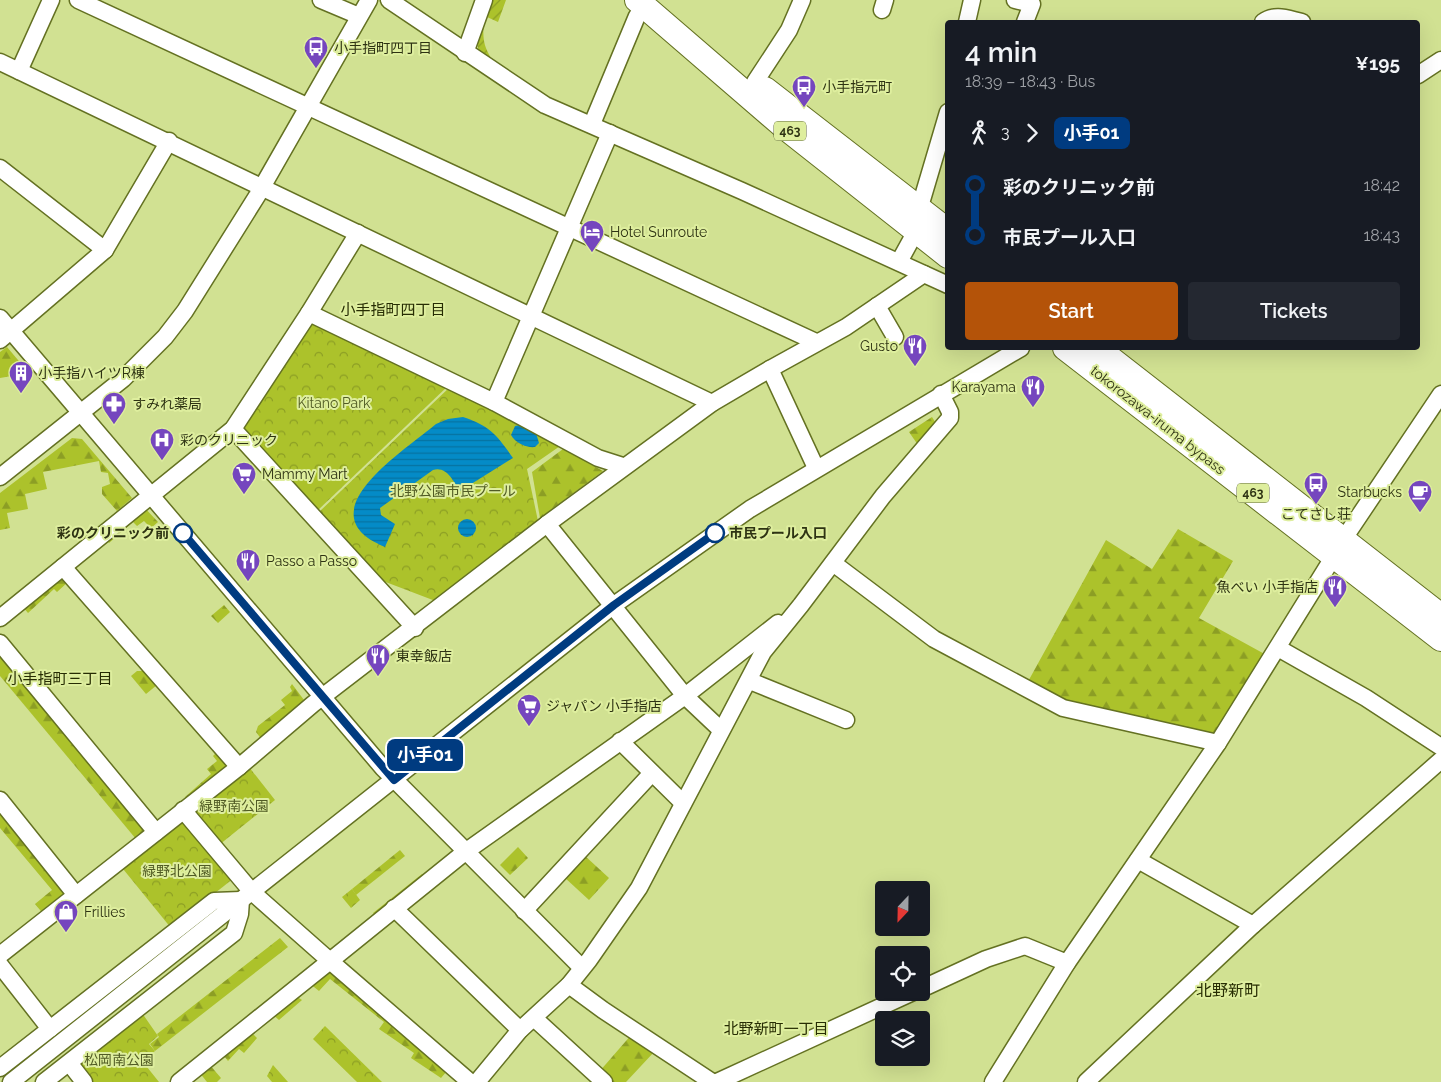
<!DOCTYPE html>
<html lang="en">
<head>
<meta charset="utf-8">
<style>
  :root { --surface:#171b24; --page:#242831; --text:#f1f3f6; --muted:#9ea1a6; --accent:#b45309 }
  body { margin:0; font-family:Raleway,"Noto Sans JP",sans-serif; background:var(--page); color:var(--text); height:100vh; display:flex; flex-direction:column; font-size:19px; white-space:nowrap }
  * { box-sizing:border-box; margin:0 }
  p { font-size:16px; color:var(--muted) }
  .icon { flex:none; width:28px; height:28px; fill:none; stroke:currentColor; stroke-width:2; stroke-linecap:round; stroke-linejoin:round }
  .map { position:relative; flex:1; overflow:hidden }
  .details { position:absolute; left:945px; top:20px; width:475px; height:330px; display:flex; flex-direction:column; background:var(--surface); border-radius:5px; box-shadow:0 5px 20px #0002 }
  .details>* { flex:none }
  .badge { padding:0 10px; border-radius:8px; font-size:18px; line-height:32px }
  .needle { width:32px; rotate:202deg }
  .fabs { position:absolute; left:875px; top:881px; display:grid; gap:10px }
  .fabs a { display:grid; place-items:center; width:55px; height:55px; border-radius:5px; background:var(--surface); box-shadow:0 5px 20px #0002; font-size:25px }
  .map>.badge { position:absolute; translate:-50% -50%; box-shadow:0 0 0 2px #fff }
  .legs { display:flex; align-items:center; gap:8px; height:55px; padding:0 20px; font-size:16px }
  .legs p { margin-inline-start:auto }
  .summary { display:flex; align-items:center; justify-content:space-between; height:85px; padding:0 20px }
  h1 { font-size:28px; font-weight:600; line-height:38px }
  .action { display:flex; gap:10px; margin-top:auto; padding:10px 20px }
  .action a { flex:1; height:58px; border-radius:5px; background:var(--accent); color:#fff; font-size:20px; font-weight:600; line-height:58px; text-align:center }
  .action a+a { background:var(--page); color:var(--text) }
  ul { padding:0 20px; list-style:none }
  li { display:flex; align-items:center; gap:18px; height:50px; font-size:19px }
  li i { display:grid; place-items:center; width:8px; height:100%; margin:0 6px; background:currentColor }
  li i::after { content:''; width:12px; height:12px; margin:-6px; border:4px solid; border-radius:50%; background:var(--surface) }
  li p { margin-inline-start:auto }
  li:first-child i { background:linear-gradient(#0000 50%,currentColor 0) }
  li:last-child i { background:linear-gradient(currentColor 50%,#0000 0) }
  .map>svg:first-child { display:block }
  .forest { fill:url(#forest-firs) }
  .park { fill:url(#park-crowns) }
  .garden { fill:url(#garden-furrows) }
  .water { fill:url(#water-rules) }
  .lines { fill:none; stroke-linecap:round; stroke-linejoin:round }
  .minor-casing { stroke:#647122; stroke-width:19 }
  .highway-casing { stroke:#647122; stroke-width:26 }
  .minor { stroke:#fff; stroke-width:16 }
  .highway { stroke:#fff; stroke-width:24 }
  .line-1-casing { stroke:#fff; stroke-width:11 }
  .line-1 { stroke:#003b80; stroke-width:8 }
  .stop-1-dot { fill:#fff; stroke:#003b80; stroke-width:2.5 }
  .labels { text-anchor:middle; stroke-width:4; stroke-linejoin:round; paint-order:stroke }
  .shield { fill:#deee9e; stroke:#636b3d; stroke-width:1 }
  .shield-label { font-size:12px; font-weight:bold; fill:#2e3313 }
  .poi-label { font-size:14px; fill:#2e3313; stroke:#deee9e; text-anchor:start }
  .park-label { font-size:14px; fill:#515b24; stroke:#deee9e }
  .street-label { font-size:14px; fill:#2e3313; stroke:#deee9e }
  .stop-label { font-size:14px; font-weight:bold; fill:#2e3313; stroke:#deee9e; text-anchor:end }
  .neighbourhood-label { font-size:15px; fill:#272d03; stroke:#deee9e }
  .quarter-label { font-size:16px; fill:#272d03; stroke:#deee9e }
</style>
</head>
<body>
<div class="map">
<svg width="1441" height="1082" viewBox="0 0 1441 1082">
  <defs>
    <pattern id="forest-firs" width="22" height="20" patternUnits="userSpaceOnUse" patternTransform="scale(1.25)"><rect width="22" height="20" fill="#acc22b"/><path d="M5 1l3.5 6h-7zM16 11l3.5 6h-7z" fill="#8c9e24"/></pattern>
    <pattern id="park-crowns" width="20" height="18" patternUnits="userSpaceOnUse" patternTransform="scale(1.25)"><rect width="20" height="18" fill="#acc22b"/><path d="M2 6a3 3 0 1 1 6 0M12 15a3 3 0 1 1 6 0" fill="none" stroke="#8c9e24"/></pattern>
    <pattern id="garden-furrows" width="10" height="10" patternUnits="userSpaceOnUse" patternTransform="scale(1.25)"><rect width="10" height="10" fill="#acc22b"/><path d="M-1 1l2-2M0 10L10 0M9 11l2-2" fill="none" stroke="#8c9e24"/></pattern>
    <pattern id="water-rules" width="6" height="5" patternUnits="userSpaceOnUse" patternTransform="scale(1.25)"><rect width="6" height="5" fill="#048bc7"/><path d="M0 2.5h6" fill="none" stroke="#0672a0"/></pattern>
  </defs>
  <rect width="100%" height="100%" fill="#d1e192"/>
  <g class="forest">
    <path d="M7,347L29,373L0,378V352Z"/>
    <path d="M932,417L937,425L918,445L909,432Z"/>
    <path d="M72,438L82,439L132,498L117,511L102,494V487L110,484L108,473L101,472L99,461L43,472L47,489L25,494L28,509L7,513L10,528L0,530V493Z"/>
    <path d="M563,449L603,471L540,518L532,472Z"/>
    <path d="M143,506L158,522L151,528L144,521L137,526L133,522L109,543L106,539Z"/>
    <path d="M1178,529L1233,561L1199,618L1270,657L1217,739L1063,708L1025,687L1106,540L1152,569Z"/>
    <path d="M59,573L68,582L57,592L54,589L28,613L22,606Z"/>
    <path d="M224,605L230,612L218,623L211,616Z"/>
    <path d="M0,654L147,830L136,839L0,676Z"/>
    <path d="M137,671H145L157,685L146,694L131,676Z"/>
    <path d="M292,684L307,704L262,740L256,732L258,726L285,705L281,700L292,691L290,687Z"/>
    <path d="M160,688L225,764V770L188,801L185,797L211,774L207,769L217,761L213,756L215,754Z"/>
    <path d="M0,812L70,896L45,916L35,904L52,890L0,828Z"/>
    <path d="M518,847L528,858L510,875L500,865Z"/>
    <path d="M400,850L405,856L356,895L352,889Z"/>
    <path d="M584,855L609,878L589,900L564,877Z"/>
    <path d="M422,874L426,878L376,917L373,913Z"/>
    <path d="M280,938L288,947L155,1051L150,1044L159,1037L157,1034Z"/>
    <path d="M328,967L447,1071L441,1078L411,1058L414,1053L379,1029L384,1022L330,979L319,991L309,983Z"/>
    <path d="M294,995L302,1000L279,1020L272,1014Z"/>
    <path d="M249,1030L257,1038L244,1053L239,1049L228,1061L221,1052Z"/>
    <path d="M632,1034L655,1051L626,1082H611L599,1072Z"/>
    <path d="M209,1064L221,1078L217,1082H207L199,1072Z"/>
  </g>
  <g class="park">
    <path d="M309,315L449,385L316,512L237,428Z"/>
    <path d="M451,386L563,444L527,469L538,521L438,602L383,581L319,512Z"/>
    <path d="M249,767L275,800L219,845L192,812Z"/>
    <path d="M182,814L234,878L171,928L119,864Z"/>
    <path d="M352,889L360,900L351,908L342,897Z"/>
    <path d="M142,1013L158,1036L149,1044L155,1051L143,1062L159,1082H89L76,1065Z"/>
    <path d="M325,1026L382,1082H357L313,1039Z"/>
    <path d="M273,1065L288,1082H272L267,1076Z"/>
  </g>
  <path class="garden" d="M488,0H506L498,22L487,17L484,19C482,42 484,48 497,67L479,54L476,35Z"/>
  <g class="water">
    <path d="M463,417C490,426 497,435 513,458L460,491C453,481 447,466 433,470L380,508L381,515L395,524L385,547C303,514 404,451 436,424L448,419Z"/>
    <path d="M520,425L536,433L539,443L535,447C527,448 515,443 511,435L515,426Z"/>
    <circle cx="467" cy="528" r="9"/>
  </g>
  <g class="lines">
    <defs>
      <g id="minor">
        <path d="M78,0L816,342"/>
        <path d="M321,0L359,16"/>
        <path d="M389,0L545,105L742,191L948,285"/>
        <path d="M1015,0L1032,4L1025,22"/>
        <path d="M882,10L885,0"/>
        <path d="M967,22L972,0"/>
        <path d="M1263,22C1275,13 1288,19 1302,22"/>
        <path d="M465,53L484,0"/>
        <path d="M0,62L712,403"/>
        <path d="M19,71L51,0"/>
        <path d="M1418,75L1441,60"/>
        <path d="M755,82L789,30L802,0"/>
        <path d="M592,124L637,16"/>
        <path d="M610,133L494,402L598,458L623,466"/>
        <path d="M0,168L105,250"/>
        <path d="M919,210L948,112"/>
        <path d="M899,262L916,231"/>
        <path d="M877,306L895,337"/>
        <path d="M309,313L494,402"/>
        <path d="M0,318L383,768L582,968"/>
        <path d="M0,340L105,250L169,141"/>
        <path d="M233,429L415,628"/>
        <path d="M816,468L770,369L846,327L924,274"/>
        <path d="M0,477L123,379L165,337L185,311L257,196L369,0"/>
        <path d="M547,524L685,696L721,730"/>
        <path d="M1343,540L1441,394"/>
        <path d="M833,563L934,639L1063,708L1218,743"/>
        <path d="M63,567L239,767"/>
        <path d="M0,618L233,429L309,313L358,233"/>
        <path d="M0,643L156,832"/>
        <path d="M1278,648L1366,698L1441,747"/>
        <path d="M750,681L846,720"/>
        <path d="M620,741L683,803"/>
        <path d="M0,800L76,895"/>
        <path d="M1138,860L1253,925"/>
        <path d="M394,908L520,1030"/>
        <path d="M524,911L652,773"/>
        <path d="M0,955L239,767L313,704L547,524L712,403L770,369"/>
        <path d="M0,965L50,1029"/>
        <path d="M569,985L603,1010L712,1082"/>
        <path d="M921,989L986,959L1025,946L1067,963"/>
        <path d="M534,1018L604,1082"/>
        <path d="M70,1064L84,1082"/>
        <path d="M0,1068L214,901L241,900L240,914L234,933L44,1082"/>
        <path d="M11,1082L614,605L750,509L1021,348"/>
        <path d="M179,1082L330,961L252,892L183,810"/>
        <path d="M470,1082L330,961L465,852L685,696L778,623"/>
        <path d="M477,1082L520,1030L569,985L589,960L639,888L763,652L801,605L883,496L950,418V412L941,394"/>
        <path d="M717,1082L913,992"/>
        <path d="M993,1082L1067,963L1218,743L1334,556"/>
        <path d="M1086,1082L1253,925L1441,760"/>
      </g>
      <g id="highway">
        <path d="M637,0L782,125L948,256"/>
        <path d="M765,89L948,231"/>
        <path d="M1065,348L1441,639"/>
        <path d="M1097,348L1441,616"/>
      </g>
    </defs>
    <use href="#minor" class="minor-casing"/>
    <use href="#highway" class="highway-casing"/>
    <use href="#minor" class="minor"/>
    <use href="#highway" class="highway"/>
  </g>
  <g class="lines">
    <defs>
      <path id="line-1" d="M183,533L394,780L614,605L715,533"/>
    </defs>
    <use href="#line-1" class="line-1-casing"/>
    <use href="#line-1" class="line-1"/>
  </g>
  <defs>
    <symbol id="bus-pin" viewBox="-11 -11 22 30"><path d="M0 17L-7.5 6A9.5 9.5 0 1 1 7.5 6Z" fill="#7546be" stroke="#deee9e"/><path d="M-5-6H5V4H4V6H2V4H-2V6H-4V4H-5ZM-3.5-4V0h7V-4ZM-3.5 1.2v1.5H-2V1.2ZM2 1.2v1.5H3.5V1.2Z" fill="#fff"/></symbol>
    <symbol id="hotel-pin" viewBox="-11 -11 22 30"><path d="M0 17L-7.5 6A9.5 9.5 0 1 1 7.5 6Z" fill="#7546be" stroke="#deee9e"/><path d="M-6-4.5h1.5V1H6V5H4.5V3h-9V5H-6ZM-4 0a1.8 1.8 0 1 1 3.6 0ZM.5 0V-2.5h3Q6-2.5 6 0Z" fill="#fff"/></symbol>
    <symbol id="restaurant-pin" viewBox="-11 -11 22 30"><path d="M0 17L-7.5 6A9.5 9.5 0 1 1 7.5 6Z" fill="#7546be" stroke="#deee9e"/><path d="M-5-6h1v4h1v-4h1v4h1v-4h1v5L-1.5 .5V6h-2V.5L-5-1ZM5-6V6H3V1.5H1.5Q1.5-4 5-6Z" fill="#fff"/></symbol>
    <symbol id="building-pin" viewBox="-11 -11 22 30"><path d="M0 17L-7.5 6A9.5 9.5 0 1 1 7.5 6Z" fill="#7546be" stroke="#deee9e"/><path d="M-4-6H4V6H1V3H-1V6H-4ZM-2.5-4.3h1.7v1.8h-1.7ZM.8-4.3h1.7v1.8H.8ZM-2.5-1h1.7V.8h-1.7ZM.8-1h1.7V.8H.8Z" fill="#fff"/></symbol>
    <symbol id="pharmacy-pin" viewBox="-11 -11 22 30"><path d="M0 17L-7.5 6A9.5 9.5 0 1 1 7.5 6Z" fill="#7546be" stroke="#deee9e"/><path d="M-2-6h4v4h4v4h-4v4h-4v-4h-4v-4h4Z" fill="#fff"/></symbol>
    <symbol id="hospital-pin" viewBox="-11 -11 22 30"><path d="M0 17L-7.5 6A9.5 9.5 0 1 1 7.5 6Z" fill="#7546be" stroke="#deee9e"/><path d="M-5-5h3v3.5h4V-5h3V5h-3V1.5h-4V5h-3Z" fill="#fff"/></symbol>
    <symbol id="supermarket-pin" viewBox="-11 -11 22 30"><path d="M0 17L-7.5 6A9.5 9.5 0 1 1 7.5 6Z" fill="#7546be" stroke="#deee9e"/><path d="M-6-5.5h2.5l.6 2H6L4.5 2H-2.5L-4.4-4H-6ZM-1.5 3.2a1.3 1.3 0 1 0 .1 0ZM3 3.2a1.3 1.3 0 1 0 .1 0Z" fill="#fff"/></symbol>
    <symbol id="cafe-pin" viewBox="-11 -11 22 30"><path d="M0 17L-7.5 6A9.5 9.5 0 1 1 7.5 6Z" fill="#7546be" stroke="#deee9e"/><path d="M-5.5-4.5H6V0H3Q3 3.5 0 3.5H-2.5Q-5.5 3.5-5.5 0ZM3-3.2v2h1.7v-2ZM-6 4.5H4V6H-6Z" fill="#fff"/></symbol>
    <symbol id="shop-pin" viewBox="-11 -11 22 30"><path d="M0 17L-7.5 6A9.5 9.5 0 1 1 7.5 6Z" fill="#7546be" stroke="#deee9e"/><path d="M-5-2.5h2.3a2.7 3.5 0 0 1 5.4 0H5L5.5 6h-11ZM-1.5-2.5h3a1.5 2.3 0 0 0-3 0Z" fill="#fff"/></symbol>
  </defs>
  <g fill-rule="evenodd">
    <use href="#bus-pin" x="302" y="34" width="28" height="38"/>
    <use href="#bus-pin" x="790" y="73" width="28" height="38"/>
    <use href="#hotel-pin" x="578" y="218" width="28" height="38"/>
    <use href="#restaurant-pin" x="901" y="332" width="28" height="38"/>
    <use href="#building-pin" x="7" y="359" width="28" height="38"/>
    <use href="#restaurant-pin" x="1019" y="373" width="28" height="38"/>
    <use href="#pharmacy-pin" x="100" y="390" width="28" height="38"/>
    <use href="#hospital-pin" x="148" y="426" width="28" height="38"/>
    <use href="#supermarket-pin" x="230" y="460" width="28" height="38"/>
    <use href="#bus-pin" x="1302" y="470" width="28" height="38"/>
    <use href="#cafe-pin" x="1406" y="478" width="28" height="38"/>
    <use href="#restaurant-pin" x="234" y="547" width="28" height="38"/>
    <use href="#restaurant-pin" x="1321" y="573" width="28" height="38"/>
    <use href="#restaurant-pin" x="364" y="642" width="28" height="38"/>
    <use href="#supermarket-pin" x="515" y="692" width="28" height="38"/>
    <use href="#shop-pin" x="52" y="898" width="28" height="38"/>
  </g>
  <g class="stop-1-dot">
    <circle cx="183" cy="533" r="9"/>
    <circle cx="715" cy="533" r="9"/>
  </g>
  <g class="labels">
    <g class="shield">
      <rect x="774" y="121.5" width="32" height="19" rx="4"/>
      <rect x="1237" y="483.5" width="32" height="19" rx="4"/>
    </g>
    <g class="shield-label">
      <text x="790" y="135">463</text>
      <text x="1253" y="497">463</text>
    </g>
    <g class="poi-label">
      <text x="334" y="53">小手指町四丁目</text>
      <text x="822" y="92">小手指元町</text>
      <text x="610" y="237">Hotel Sunroute</text>
      <text x="898" y="351" text-anchor="end">Gusto</text>
      <text x="38" y="378">小手指ハイツR棟</text>
      <text x="1016" y="392" text-anchor="end">Karayama</text>
      <text x="132" y="409">すみれ薬局</text>
      <text x="180" y="445">彩のクリニック</text>
      <text x="262" y="479">Mammy Mart</text>
      <text x="1402" y="497" text-anchor="end">Starbucks</text>
      <text x="1316" y="519" text-anchor="middle">こてさし荘</text>
      <text x="266" y="566">Passo a Passo</text>
      <text x="1318" y="592" text-anchor="end">魚べい 小手指店</text>
      <text x="396" y="661">東幸飯店</text>
      <text x="546" y="711">ジャパン 小手指店</text>
      <text x="84" y="917">Frillies</text>
    </g>
    <g class="park-label">
      <text x="334" y="408">Kitano Park</text>
      <text x="453" y="496">北野公園市民プール</text>
      <text x="234" y="811">緑野南公園</text>
      <text x="177" y="876">緑野北公園</text>
      <text x="119" y="1065">松岡南公園</text>
    </g>
    <g class="street-label">
      <text transform="translate(1158 420) rotate(38)" y="5">tokorozawa-iruma bypass</text>
    </g>
    <g class="stop-label">
      <text x="169" y="538">彩のクリニック前</text>
      <text x="729" y="538" text-anchor="start">市民プール入口</text>
    </g>
    <g class="neighbourhood-label">
      <text x="393" y="315">小手指町四丁目</text>
      <text x="60" y="684">小手指町三丁目</text>
      <text x="776" y="1034">北野新町一丁目</text>
    </g>
    <g class="quarter-label">
      <text x="1228" y="996">北野新町</text>
    </g>
  </g>
</svg>
<div class="fabs">
<a><svg class="needle" viewBox="-14 -14 28 28"><path d="M0-13l5 13h-10z" fill="#e53935"/><path d="M0 13l5-13h-10z" fill="#9ea1a6"/></svg></a>
<a><svg class="icon" aria-label="locate" viewBox="0 0 24 24"><circle cx="12" cy="12" r="6"/><path d="M12 2v4M12 18v4M2 12h4M18 12h4"/></svg></a>
<a><svg class="icon" aria-label="layers" viewBox="0 0 24 24"><path d="M12 4l9 5-9 5-9-5zM3 14l9 5 9-5"/></svg></a>
</div>
<b class="badge" style="left:425px;top:755px;background:#003b80;color:#fff">小手01</b>
<section class="details">
<div class="summary"><div><h1>4 min</h1><p>18:39 – 18:43 · Bus</p></div><b>¥195</b></div>
<div class="legs"><svg class="icon" aria-label="walk" viewBox="0 0 24 24"><circle cx="13" cy="4" r="2"/><path d="M13 8l-2 6 4 7M11 14l-3 7M7 12l3-4h3l4 4"/></svg>3<svg class="icon" aria-label="forward" viewBox="0 0 24 24"><path d="M9 5l7 7-7 7"/></svg><b class="badge" style="background:#003b80;color:#fff">小手01</b></div>
<ul>
<li><i style="color:#003b80"></i><b>彩のクリニック前</b><p>18:42</p></li>
<li><i style="color:#003b80"></i><b>市民プール入口</b><p>18:43</p></li>
</ul>
<div class="action"><a>Start</a><a>Tickets</a></div>
</section>
</div>
</body>
</html>
